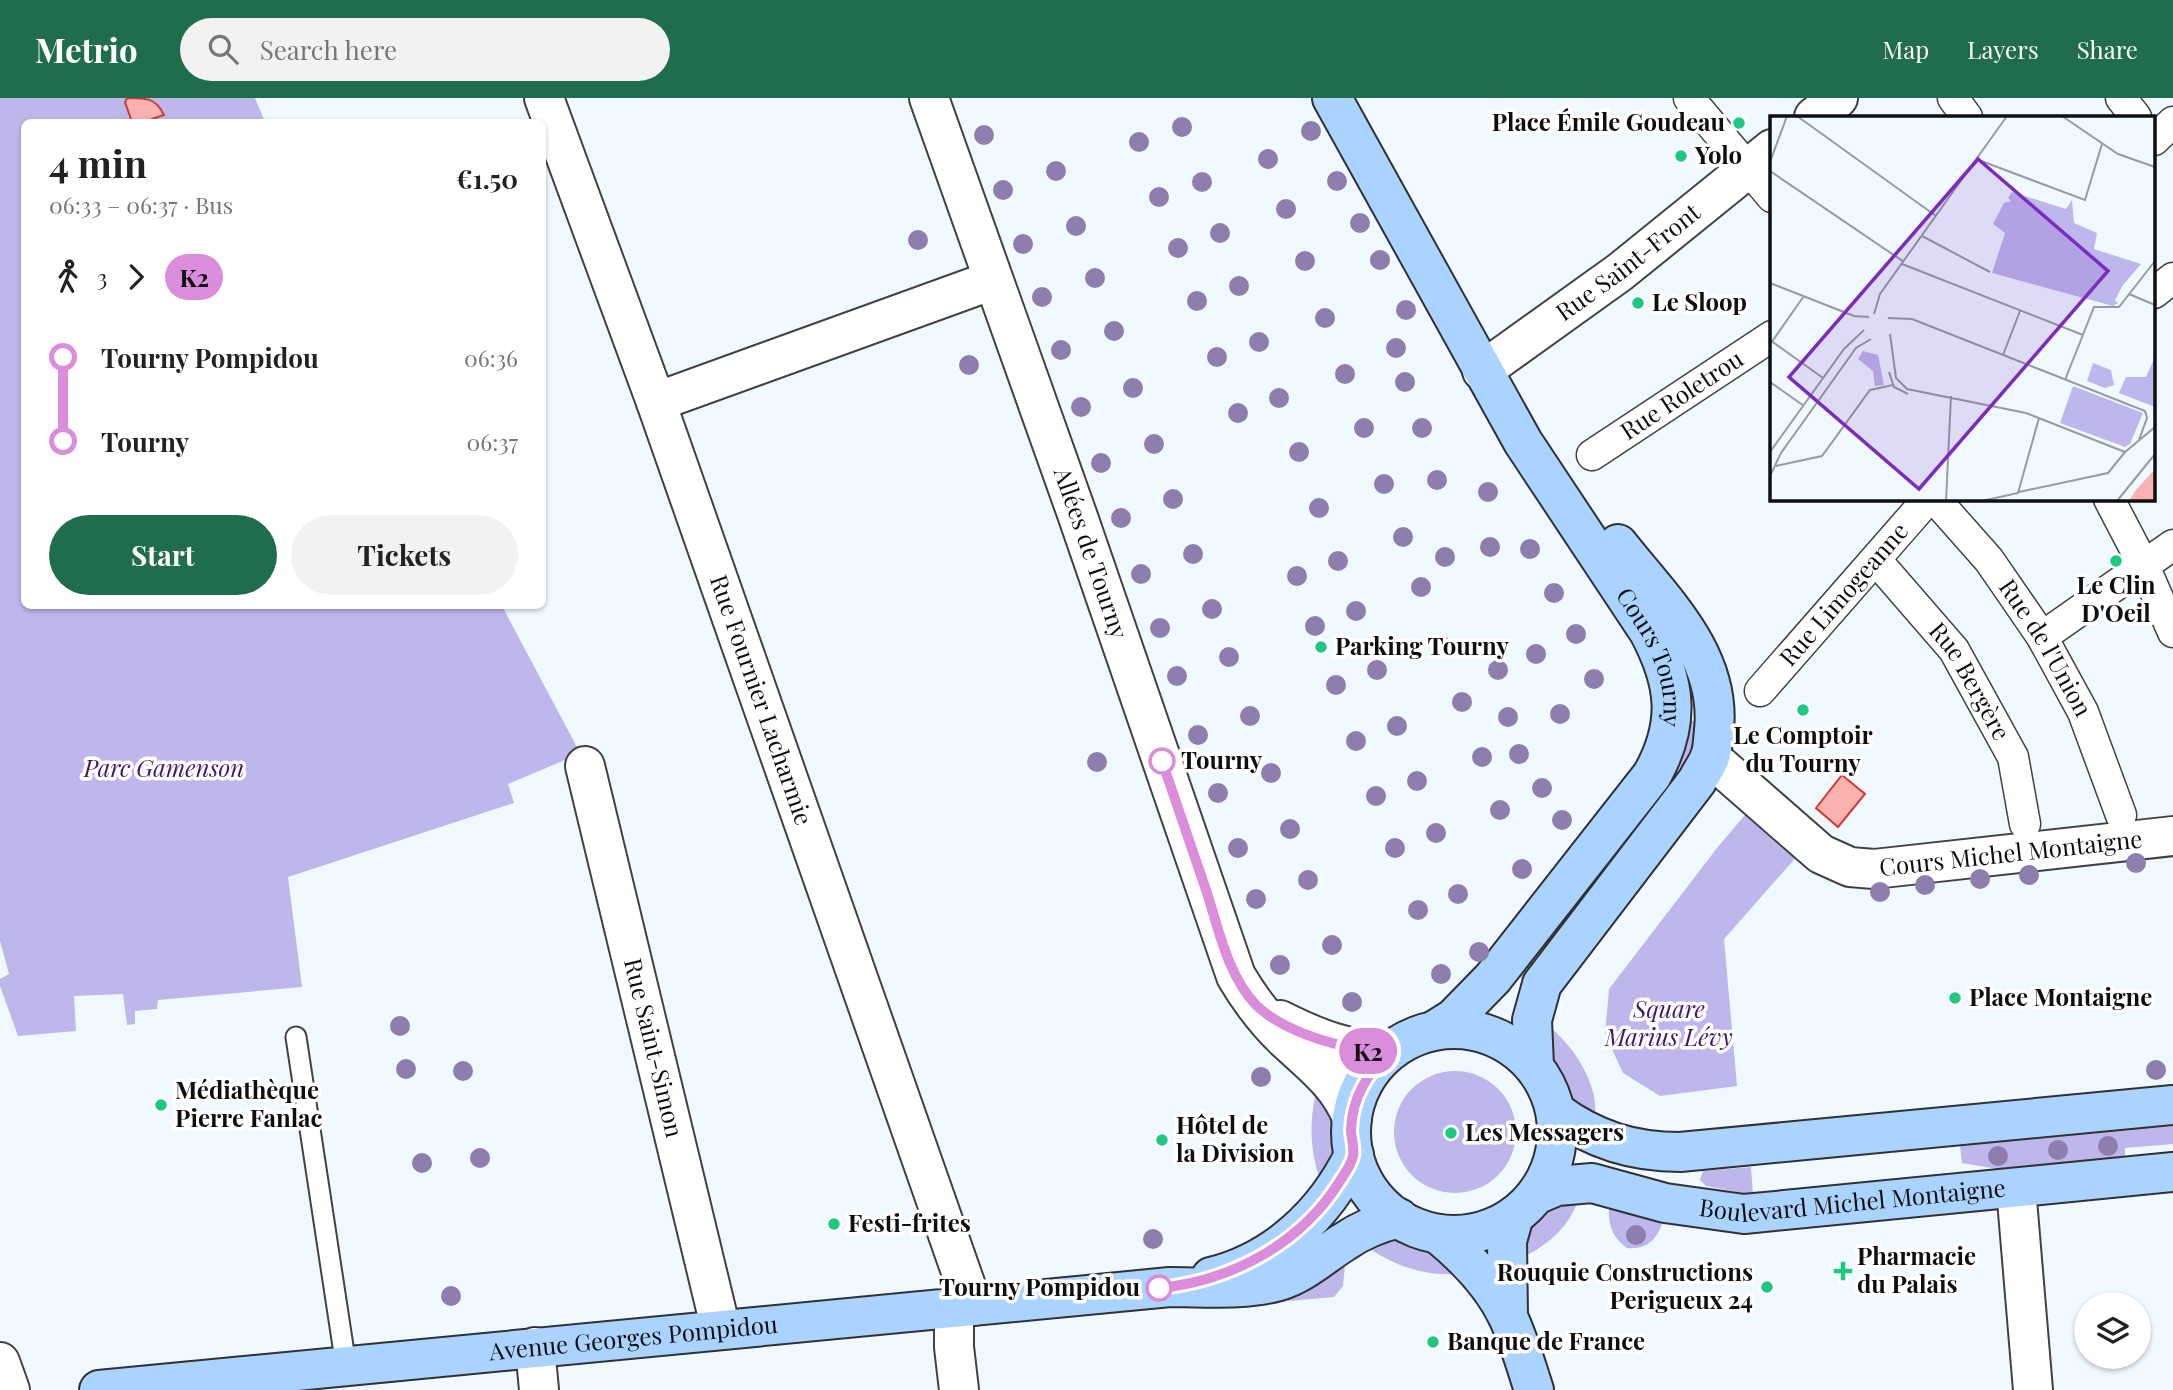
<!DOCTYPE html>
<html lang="en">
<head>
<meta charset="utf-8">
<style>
  :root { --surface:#fff; --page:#f2f2f2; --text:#222; --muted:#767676; --accent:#206d4d }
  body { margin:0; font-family:"Playfair Display",serif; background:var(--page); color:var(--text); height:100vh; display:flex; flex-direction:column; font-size:26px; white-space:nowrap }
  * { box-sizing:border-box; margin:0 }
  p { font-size:23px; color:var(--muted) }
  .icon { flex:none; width:38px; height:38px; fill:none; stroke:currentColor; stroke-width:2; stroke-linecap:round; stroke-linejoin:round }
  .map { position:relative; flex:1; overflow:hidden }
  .side { position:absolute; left:21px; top:21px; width:525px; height:490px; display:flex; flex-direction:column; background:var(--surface); border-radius:10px; box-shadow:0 2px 5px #0004 }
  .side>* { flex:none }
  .badge { padding:0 14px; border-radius:23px; font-size:24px; line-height:46px }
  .buttons { position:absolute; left:2074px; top:1194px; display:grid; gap:14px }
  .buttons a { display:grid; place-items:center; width:77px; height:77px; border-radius:50%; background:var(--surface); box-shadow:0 2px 5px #0004; font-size:35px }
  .map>.badge { position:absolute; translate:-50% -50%; box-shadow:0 0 0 4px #fff }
  .legs { display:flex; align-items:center; gap:10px; height:77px; padding:0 28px; font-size:23px }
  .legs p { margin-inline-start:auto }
  .overview { display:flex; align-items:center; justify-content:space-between; height:119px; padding:0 28px }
  h1 { font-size:38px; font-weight:700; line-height:52px }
  .button { display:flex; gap:14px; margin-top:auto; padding:14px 28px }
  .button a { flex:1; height:80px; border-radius:42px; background:var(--accent); color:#fff; font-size:28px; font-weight:700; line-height:80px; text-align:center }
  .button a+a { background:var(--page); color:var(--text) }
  ul { padding:0 28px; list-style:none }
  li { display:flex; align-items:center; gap:24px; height:84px; font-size:26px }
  li i { display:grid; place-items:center; width:10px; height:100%; margin:0 9px; background:currentColor }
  li i::after { content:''; width:18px; height:18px; margin:-9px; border:5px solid; border-radius:50%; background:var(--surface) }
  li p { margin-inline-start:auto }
  li:first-child i { background:linear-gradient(#0000 50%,currentColor 0) }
  li:last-child i { background:linear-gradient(currentColor 50%,#0000 0) }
  header { display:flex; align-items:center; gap:42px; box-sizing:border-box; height:98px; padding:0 35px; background:var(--accent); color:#fff }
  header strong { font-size:33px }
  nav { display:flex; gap:38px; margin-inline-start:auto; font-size:24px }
  .search { width:490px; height:63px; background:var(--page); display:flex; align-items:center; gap:18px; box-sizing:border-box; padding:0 24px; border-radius:38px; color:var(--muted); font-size:26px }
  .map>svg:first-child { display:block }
  .green { fill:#bdb7ec }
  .water { fill:#fab2b1; stroke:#d53934; stroke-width:2 }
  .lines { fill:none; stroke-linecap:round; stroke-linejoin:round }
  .service-casing { stroke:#424242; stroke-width:23 }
  .pedestrian-casing { stroke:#424242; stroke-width:33 }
  .minor-casing { stroke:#424242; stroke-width:42 }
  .secondary-casing { stroke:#313131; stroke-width:42 }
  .service { stroke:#fff; stroke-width:19 }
  .pedestrian { stroke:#fff; stroke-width:30 }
  .minor { stroke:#fff; stroke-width:38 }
  .secondary { stroke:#abd3ff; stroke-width:38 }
  .tree { fill:#8e7eae }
  .line-1-casing { stroke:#fff; stroke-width:16 }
  .line-1 { stroke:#da8dda; stroke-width:10 }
  .poi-dot { fill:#1ec881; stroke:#fff; stroke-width:2.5 }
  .stop-1-dot { fill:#fff; stroke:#da8dda; stroke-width:3.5 }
  .labels { text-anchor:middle; stroke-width:7; stroke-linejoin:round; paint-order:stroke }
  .poi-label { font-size:24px; font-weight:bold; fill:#0f0f0f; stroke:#fff; text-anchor:start }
  .street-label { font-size:24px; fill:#0f0f0f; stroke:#fff }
  .stop-label { font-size:24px; font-weight:bold; fill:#0f0f0f; stroke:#fff; text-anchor:start }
  .park-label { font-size:24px; font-style:italic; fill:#3d1a6b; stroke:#fff }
  .inset-road { fill:none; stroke:#969b9f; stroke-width:2 }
  .view { fill:#7b2cbf; fill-opacity:0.15; stroke:#7b2cbf; stroke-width:3.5 }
  .inset-edge { fill:none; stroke:#0f0f0f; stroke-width:3.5 }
</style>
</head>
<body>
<header>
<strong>Metrio</strong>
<div class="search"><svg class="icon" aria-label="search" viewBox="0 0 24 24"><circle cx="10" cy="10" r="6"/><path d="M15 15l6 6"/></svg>Search here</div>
<nav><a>Map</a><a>Layers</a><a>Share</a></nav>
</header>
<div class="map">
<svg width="2173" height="1292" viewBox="0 0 2173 1292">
  <rect width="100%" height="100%" fill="#f0f9ff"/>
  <g class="green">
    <path d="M0,0H255L265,24H24V508H502L579,653L565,662L508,686L514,705L288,779L302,889L158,902L157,911L135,913V926L127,927L123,896L74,898L76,933L18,938L0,888V881L9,876L0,843Z"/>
    <path d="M1698,622L1697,635L1689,663L1528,883L1518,878L1673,677L1683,655L1688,624Z"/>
    <path d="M1749,712L1799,756L1724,841L1737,988L1660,998L1623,975L1605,936L1609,891L1717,750Z"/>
    <path d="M1549,931H1552C1575,950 1599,988 1595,1019C1589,1014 1581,1011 1576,1005C1560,990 1550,953 1549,931Z"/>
    <circle cx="1455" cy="1034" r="61"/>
    <path d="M1316,995L1336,1022L1335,1045L1320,1082C1310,1054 1309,1023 1316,995Z"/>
    <path d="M2173,1026V1046L2125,1050V1060L1997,1071L1962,1065L1960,1048Z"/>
    <path d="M1751,1069L1753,1097L1706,1088L1700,1082L1703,1073Z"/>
    <path d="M1578,1100C1573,1125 1548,1147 1525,1158L1526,1131L1547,1112Z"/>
    <path d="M1609,1109L1644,1117L1662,1126C1656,1143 1645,1152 1627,1150C1612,1139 1608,1127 1609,1109Z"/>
    <path d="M1395,1141L1430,1153L1456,1176C1423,1178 1392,1167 1366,1148Z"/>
    <path d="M1345,1167L1343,1188L1334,1199L1278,1204Z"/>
  </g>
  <g class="water">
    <path d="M127,0C147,0 156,0 164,17L152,21V24H132L125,4Z"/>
    <path d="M1842,677L1865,696L1838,729L1816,710Z"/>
  </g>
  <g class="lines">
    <defs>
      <path id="service" d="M296,939L346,1268"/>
      <g id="pedestrian">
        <path d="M1689,0L1772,99"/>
        <path d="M1953,0L1967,19"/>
        <path d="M2121,0L2136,19"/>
        <path d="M2154,42L2173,24"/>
        <path d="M2154,195L2173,180"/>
        <path id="s1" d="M1592,357L1772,238"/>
        <path id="s2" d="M1935,401L1989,462L2042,539L2083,614L2121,717"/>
        <path d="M2109,401L2144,468L2173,534"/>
        <path id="s3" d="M1876,462L1954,552L2013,659L2025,726"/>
        <path d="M2042,539L2173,447"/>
        <path id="s4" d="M1760,593L1928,401"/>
      </g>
      <g id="minor">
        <path id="s5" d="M544,0L656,304L973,1208"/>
        <path id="s6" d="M929,0L1077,416L1236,878C1249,900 1267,924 1286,942C1312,966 1339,986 1352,1020"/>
        <path d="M1814,19L1838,0"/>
        <path id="s7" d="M1482,273L1620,174L1772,51"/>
        <path d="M656,304L993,182"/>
        <path id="s8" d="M1710,659L1821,756L1850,769L1874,771L2173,738"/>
        <path id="s9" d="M585,668L721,1232"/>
        <path d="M1280,922C1316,940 1350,954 1390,953"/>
        <path d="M2016,1090L2033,1292"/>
        <path d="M954,1210V1249L959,1292"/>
        <path d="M535,1249L539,1292"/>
        <path d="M0,1264L10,1292"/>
      </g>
      <g id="secondary">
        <path id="s10" d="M1332,0L1523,344L1649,534C1676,585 1681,625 1652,677L1493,880L1454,920L1435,932"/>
        <circle cx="1454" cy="1034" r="103"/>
        <path d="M1534,968L1532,922L1542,886L1697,683C1701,675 1707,667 1710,659C1713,651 1713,641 1714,632C1722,556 1661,501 1618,446"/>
        <path d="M1556,1014C1594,1042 1633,1054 1680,1054L2173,1007"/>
        <path id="s11" d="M1538,1096L1557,1088L1592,1085L1665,1105L1744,1116L2173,1074"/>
        <path d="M1438,1136C1466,1159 1492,1185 1508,1219C1519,1242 1526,1268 1534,1292"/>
        <path d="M1211,1179C1276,1163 1325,1116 1354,1057"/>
        <path d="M1508,1217L1507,1143L1514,1118"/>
        <path id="s12" d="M99,1292L1170,1189C1205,1189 1245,1193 1279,1183C1303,1176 1323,1157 1344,1144C1361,1132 1379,1125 1399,1120"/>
      </g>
    </defs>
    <use href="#service" class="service-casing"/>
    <use href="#pedestrian" class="pedestrian-casing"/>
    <use href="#minor" class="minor-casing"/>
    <use href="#secondary" class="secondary-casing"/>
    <use href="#service" class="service"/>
    <use href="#pedestrian" class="pedestrian"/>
    <use href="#minor" class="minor"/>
    <use href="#secondary" class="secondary"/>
  </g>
  <g class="tree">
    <circle cx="1182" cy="29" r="10"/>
    <circle cx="1311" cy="33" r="10"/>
    <circle cx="984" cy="37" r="10"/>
    <circle cx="1139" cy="44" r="10"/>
    <circle cx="1268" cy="61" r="10"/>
    <circle cx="1056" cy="73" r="10"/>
    <circle cx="1337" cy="83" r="10"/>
    <circle cx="1202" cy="84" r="10"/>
    <circle cx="1003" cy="92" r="10"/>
    <circle cx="1159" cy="99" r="10"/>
    <circle cx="1286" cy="111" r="10"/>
    <circle cx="1360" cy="125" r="10"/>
    <circle cx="1076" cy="128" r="10"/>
    <circle cx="1220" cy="135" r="10"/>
    <circle cx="918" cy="142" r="10"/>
    <circle cx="1023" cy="146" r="10"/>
    <circle cx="1178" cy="150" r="10"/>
    <circle cx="1380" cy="162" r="10"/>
    <circle cx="1305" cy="163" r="10"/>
    <circle cx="1095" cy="180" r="10"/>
    <circle cx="1239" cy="188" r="10"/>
    <circle cx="1042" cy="199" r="10"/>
    <circle cx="1197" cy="203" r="10"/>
    <circle cx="1406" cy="212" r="10"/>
    <circle cx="1325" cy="220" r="10"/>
    <circle cx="1114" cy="233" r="10"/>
    <circle cx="1259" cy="244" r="10"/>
    <circle cx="1396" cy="250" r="10"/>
    <circle cx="1061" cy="252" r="10"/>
    <circle cx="1217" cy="259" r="10"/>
    <circle cx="969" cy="267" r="10"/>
    <circle cx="1345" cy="276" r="10"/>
    <circle cx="1405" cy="284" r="10"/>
    <circle cx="1133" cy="290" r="10"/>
    <circle cx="1279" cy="300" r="10"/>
    <circle cx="1081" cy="309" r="10"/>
    <circle cx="1238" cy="315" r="10"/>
    <circle cx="1364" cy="330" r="10"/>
    <circle cx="1422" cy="330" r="10"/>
    <circle cx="1154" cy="346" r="10"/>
    <circle cx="1299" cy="354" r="10"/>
    <circle cx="1101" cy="365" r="10"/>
    <circle cx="1437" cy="382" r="10"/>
    <circle cx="1384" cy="386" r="10"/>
    <circle cx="1488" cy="394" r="10"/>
    <circle cx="1173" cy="401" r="10"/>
    <circle cx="1319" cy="410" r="10"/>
    <circle cx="1121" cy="420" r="10"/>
    <circle cx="1403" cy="439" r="10"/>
    <circle cx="1490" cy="449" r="10"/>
    <circle cx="1530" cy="451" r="10"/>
    <circle cx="1193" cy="456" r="10"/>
    <circle cx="1445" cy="459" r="10"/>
    <circle cx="1338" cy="463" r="10"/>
    <circle cx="1141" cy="476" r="10"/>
    <circle cx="1297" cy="478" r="10"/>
    <circle cx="1421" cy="489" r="10"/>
    <circle cx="1554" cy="495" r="10"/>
    <circle cx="1212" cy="511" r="10"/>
    <circle cx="1356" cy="513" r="10"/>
    <circle cx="1315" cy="528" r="10"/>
    <circle cx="1160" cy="530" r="10"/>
    <circle cx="1576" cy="536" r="10"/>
    <circle cx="1442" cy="548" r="10"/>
    <circle cx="1536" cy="556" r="10"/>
    <circle cx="1229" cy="559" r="10"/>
    <circle cx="1377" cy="572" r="10"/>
    <circle cx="1498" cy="572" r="10"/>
    <circle cx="1177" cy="578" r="10"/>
    <circle cx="1594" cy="581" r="10"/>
    <circle cx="1336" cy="587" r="10"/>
    <circle cx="1462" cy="604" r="10"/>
    <circle cx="1560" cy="616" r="10"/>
    <circle cx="1250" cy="618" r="10"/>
    <circle cx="1508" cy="619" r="10"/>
    <circle cx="1397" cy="628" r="10"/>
    <circle cx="1198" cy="637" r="10"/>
    <circle cx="1356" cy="643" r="10"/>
    <circle cx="1519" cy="656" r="10"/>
    <circle cx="1482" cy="659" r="10"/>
    <circle cx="1097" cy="664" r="10"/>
    <circle cx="1271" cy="675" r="10"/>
    <circle cx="1417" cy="683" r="10"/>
    <circle cx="1542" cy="690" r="10"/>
    <circle cx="1218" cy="695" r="10"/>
    <circle cx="1376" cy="698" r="10"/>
    <circle cx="1500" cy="712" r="10"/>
    <circle cx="1562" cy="722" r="10"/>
    <circle cx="1290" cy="731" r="10"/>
    <circle cx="1436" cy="735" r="10"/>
    <circle cx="1238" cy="750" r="10"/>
    <circle cx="1395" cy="750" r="10"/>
    <circle cx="2136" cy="765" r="10"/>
    <circle cx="1522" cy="771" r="10"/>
    <circle cx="2029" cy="777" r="10"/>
    <circle cx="1980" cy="781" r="10"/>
    <circle cx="1308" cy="782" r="10"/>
    <circle cx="1925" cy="787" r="10"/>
    <circle cx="1880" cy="794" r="10"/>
    <circle cx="1458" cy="796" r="10"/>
    <circle cx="1256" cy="801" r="10"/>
    <circle cx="1418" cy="812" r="10"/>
    <circle cx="1332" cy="847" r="10"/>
    <circle cx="1479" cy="854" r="10"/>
    <circle cx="1280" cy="867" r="10"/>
    <circle cx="1441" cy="876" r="10"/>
    <circle cx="1352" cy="904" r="10"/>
    <circle cx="400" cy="928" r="10"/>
    <circle cx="406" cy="971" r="10"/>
    <circle cx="2156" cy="972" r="10"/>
    <circle cx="463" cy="973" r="10"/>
    <circle cx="1261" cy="979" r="10"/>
    <circle cx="2108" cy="1048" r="10"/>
    <circle cx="2058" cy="1052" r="10"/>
    <circle cx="1998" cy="1058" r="10"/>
    <circle cx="480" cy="1060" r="10"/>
    <circle cx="422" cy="1065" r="10"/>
    <circle cx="1636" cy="1137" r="10"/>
    <circle cx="1153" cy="1141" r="10"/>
    <circle cx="451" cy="1198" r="10"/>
  </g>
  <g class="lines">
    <defs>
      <path id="line-1" d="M1159,1190C1230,1183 1299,1147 1338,1086C1343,1078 1351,1068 1353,1058C1355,1050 1351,1040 1351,1032C1352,999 1368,975 1390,953C1350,954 1286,936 1256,907C1228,878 1219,832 1207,795C1192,751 1177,707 1162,663"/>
    </defs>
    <use href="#line-1" class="line-1-casing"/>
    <use href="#line-1" class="line-1"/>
  </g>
  <g class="poi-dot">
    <circle cx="1739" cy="25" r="7"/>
    <circle cx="1681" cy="58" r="7"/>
    <circle cx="1638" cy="205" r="7"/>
    <circle cx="2116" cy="463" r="7"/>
    <circle cx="1321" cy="549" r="7"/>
    <circle cx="1803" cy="612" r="7"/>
    <circle cx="1955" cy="900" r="7"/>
    <circle cx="161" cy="1007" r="7"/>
    <circle cx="1451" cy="1035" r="7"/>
    <circle cx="1162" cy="1042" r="7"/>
    <circle cx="834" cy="1126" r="7"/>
    <path d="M1839.5 1162.5h7v7h7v7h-7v7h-7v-7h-7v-7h7z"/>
    <circle cx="1767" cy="1189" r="7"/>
    <circle cx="1433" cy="1244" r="7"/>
  </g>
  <g class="stop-1-dot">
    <circle cx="1162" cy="663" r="12"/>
    <circle cx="1159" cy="1190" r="12"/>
  </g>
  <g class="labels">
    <g class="poi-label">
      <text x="1725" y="33" text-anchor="end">Place Émile Goudeau</text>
      <text x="1695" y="66">Yolo</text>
      <text x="1652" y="213">Le Sloop</text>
      <text x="2116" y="496" text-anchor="middle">Le Clin<tspan x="2116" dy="28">D'Oeil</tspan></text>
      <text x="1335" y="557">Parking Tourny</text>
      <text x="1803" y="646" text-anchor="middle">Le Comptoir<tspan x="1803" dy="28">du Tourny</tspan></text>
      <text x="1969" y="908">Place Montaigne</text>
      <text x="175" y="1001">Médiathèque<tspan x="175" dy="28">Pierre Fanlac</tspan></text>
      <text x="1176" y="1036">Hôtel de<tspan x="1176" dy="28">la Division</tspan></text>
      <text x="1465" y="1043">Les Messagers</text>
      <text x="848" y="1134">Festi-frites</text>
      <text x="1857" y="1167">Pharmacie<tspan x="1857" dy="28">du Palais</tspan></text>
      <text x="1753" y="1183" text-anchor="end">Rouquie Constructions<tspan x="1753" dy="28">Perigueux 24</tspan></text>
      <text x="1447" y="1252">Banque de France</text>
    </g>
    <g class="street-label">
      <text dy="8" stroke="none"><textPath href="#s7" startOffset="182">Rue Saint-Front</textPath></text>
      <text dy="8" stroke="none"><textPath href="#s1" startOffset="108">Rue Roletrou</textPath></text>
      <text dy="8" stroke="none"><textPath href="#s6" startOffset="483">Allées de Tourny</textPath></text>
      <text dy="8" stroke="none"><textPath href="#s4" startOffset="128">Rue Limogeanne</textPath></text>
      <text dy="8" stroke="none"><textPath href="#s2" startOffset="186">Rue de l'Union</textPath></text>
      <text dy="8" stroke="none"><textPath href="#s10" startOffset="646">Cours Tourny</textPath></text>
      <text dy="8" stroke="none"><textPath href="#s3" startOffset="154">Rue Bergère</textPath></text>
      <text dy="8" stroke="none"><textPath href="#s5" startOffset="640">Rue Fournier Lacharmie</textPath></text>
      <text dy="8" stroke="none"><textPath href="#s8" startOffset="341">Cours Michel Montaigne</textPath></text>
      <text dy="8" stroke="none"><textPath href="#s9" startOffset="290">Rue Saint-Simon</textPath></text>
      <text dy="8" stroke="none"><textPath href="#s11" startOffset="320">Boulevard Michel Montaigne</textPath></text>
      <text dy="8" stroke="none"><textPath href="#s12" startOffset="537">Avenue Georges Pompidou</textPath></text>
    </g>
    <g class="stop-label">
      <text x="1181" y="671">Tourny</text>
      <text x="1140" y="1198" text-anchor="end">Tourny Pompidou</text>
    </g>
    <g class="park-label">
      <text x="164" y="679">Parc Gamenson</text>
      <text x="1669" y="920">Square<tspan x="1669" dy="28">Marius Lévy</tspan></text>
    </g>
  </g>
  <g transform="translate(1770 18)">
    <rect width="385" height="385" fill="#f0f9ff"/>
    <path d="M242,76L296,93L302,84L304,107L327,117L324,133L371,148L353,169L345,184L348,187L343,190L222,157L235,117L223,108L234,87L241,85L238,82ZM93,235L108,239L114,269L105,270L103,255L88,243ZM385,241V291L349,277L356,261H376ZM323,247L341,254L344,269L335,272L317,265ZM303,270L373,297L360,328L355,331L290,307Z" fill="#bdb7ec"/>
    <path d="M385,353V385H359L366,374Z" fill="#fab2b1"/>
    <path class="inset-road" d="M27,0L166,100M292,0L348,38L385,51M206,43L315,84L332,28M0,46L17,0M0,55L134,146M152,120L220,156M132,148L313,219M0,167L84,200L99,201M359,178L385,189M104,198L110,178L237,0M118,202L142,203L375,295L377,302L369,324M120,218L126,262L137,273L256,297L355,336L385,311M0,224L53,262M1,227L34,180M233,239L250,195M119,256L124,271L138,278M295,264L324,191H349L385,145M0,266L34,290M0,336L74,233L94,214M6,350L52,340L100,274L123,269M0,360L11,337L86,232L101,223M249,376L338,357L355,336M176,385L181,280M212,385L248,377L269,302M347,385L385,338"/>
    <path class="view" d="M208,43L338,155L149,373L19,261Z"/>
    <rect width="385" height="385" class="inset-edge"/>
  </g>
</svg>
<div class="buttons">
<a><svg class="icon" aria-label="layers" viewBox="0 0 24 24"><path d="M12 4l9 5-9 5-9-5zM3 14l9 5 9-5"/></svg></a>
</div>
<b class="badge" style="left:1368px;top:953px;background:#da8dda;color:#111">K2</b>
<section class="side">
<div class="overview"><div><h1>4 min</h1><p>06:33 – 06:37 · Bus</p></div><b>€1.50</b></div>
<div class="legs"><svg class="icon" aria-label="walk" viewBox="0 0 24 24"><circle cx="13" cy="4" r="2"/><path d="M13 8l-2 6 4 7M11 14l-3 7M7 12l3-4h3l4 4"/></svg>3<svg class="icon" aria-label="forward" viewBox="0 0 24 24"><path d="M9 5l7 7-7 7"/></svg><b class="badge" style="background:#da8dda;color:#111">K2</b></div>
<ul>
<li><i style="color:#da8dda"></i><b>Tourny Pompidou</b><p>06:36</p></li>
<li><i style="color:#da8dda"></i><b>Tourny</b><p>06:37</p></li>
</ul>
<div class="button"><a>Start</a><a>Tickets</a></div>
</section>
</div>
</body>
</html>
